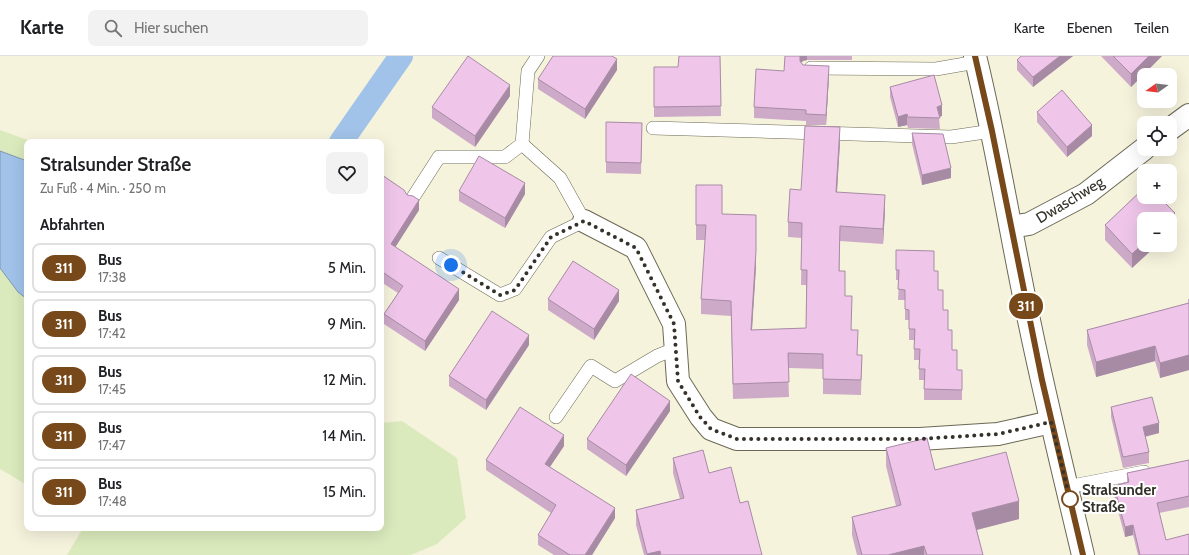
<!DOCTYPE html>
<html lang="de">
<head>
<meta charset="utf-8">
<style>
  :root { --surface:#fff; --page:#f2f2f2; --text:#202124; --muted:#757577; --line:#e0e0e0 }
  body { margin:0; font-family:Cabin,sans-serif; background:var(--page); color:var(--text); height:100vh; display:flex; flex-direction:column; font-size:15px; white-space:nowrap }
  * { box-sizing:border-box; margin:0 }
  p { font-size:13px; color:var(--muted) }
  .icon { flex:none; width:22px; height:22px; fill:none; stroke:currentColor; stroke-width:2; stroke-linecap:round; stroke-linejoin:round }
  .map { position:relative; flex:1; overflow:hidden }
  .panel { position:absolute; left:24px; top:83px; width:360px; height:392px; display:flex; flex-direction:column; background:var(--surface); border-radius:8px; box-shadow:0 4px 16px #0002 }
  .panel>* { flex:none }
  .badge { padding:0 8px; border-radius:13px; font-size:14px; line-height:26px }
  .needle { width:26px; rotate:256deg }
  .fabs { position:absolute; left:1137px; top:12px; display:grid; gap:8px }
  .fabs a { display:grid; place-items:center; width:40px; height:40px; border-radius:8px; background:var(--surface); box-shadow:0 4px 16px #0002; font-size:20px }
  .you { position:absolute; width:20px; height:20px; margin:-10px; border:3px solid #fff; border-radius:50%; background:#1a73e8; box-shadow:0 0 0 6px #1a73e833 }
  .map>.badge { position:absolute; translate:-50% -50%; box-shadow:0 0 0 2px #fff }
  h2 { padding:0 16px; font-size:15px; line-height:36px }
  .round { display:grid; place-items:center; flex:none; width:42px; height:42px; border-radius:8px; background:var(--page) }
  .overview { display:flex; align-items:center; justify-content:space-between; height:68px; padding:0 16px }
  h1 { font-size:19px; font-weight:600; line-height:30px }
  ul { padding:0; list-style:none }
  li { display:flex; align-items:center; gap:12px; height:50px; margin:0 8px 6px; padding:0 8px; border:2px solid var(--line); border-radius:8px }
  li div { flex:1 }
  li b { display:block; font-size:15px }
  li em { font-style:normal }
  li .badge { min-width:44px; font-weight:700; text-align:center }
  header { display:flex; align-items:center; gap:24px; box-sizing:border-box; height:56px; padding:0 20px; background:var(--surface); border-bottom:1px solid var(--line) }
  header strong { font-size:19px }
  nav { display:flex; gap:22px; margin-inline-start:auto; font-size:14px }
  .search { width:280px; height:36px; background:var(--page); display:flex; align-items:center; gap:10px; box-sizing:border-box; padding:0 14px; border-radius:8px; color:var(--muted); font-size:15px }
  .map>svg:first-child { display:block }
  .green { fill:#daeabc }
  .water { fill:#a1c2e9; stroke:#8097b0 }
  .lines { fill:none; stroke-linecap:round; stroke-linejoin:round }
  .canal { stroke:#a1c2e9; stroke-width:24 }
  .lane-casing { stroke:#6b6855; stroke-width:14 }
  .street-casing { stroke:#6b6855; stroke-width:24 }
  .lane { stroke:#fff; stroke-width:13 }
  .street { stroke:#fff; stroke-width:22 }
  .wall { fill:#ceaac9 }
  .shaded-wall { fill:#a78ba4 }
  .building { fill:#efc6ea; stroke:#a78ba4 }
  .line-casing { stroke:#fff; stroke-width:9 }
  .line { stroke:#774819; stroke-width:6 }
  .walk { stroke:#34322a; stroke-width:4; stroke-dasharray:0 7.2 }
  .stop-dot { fill:#fff; stroke:#774819; stroke-width:2 }
  .labels { text-anchor:middle; stroke-width:4; stroke-linejoin:round; paint-order:stroke }
  .street-label { font-size:15px; fill:#34322a; stroke:#fff }
  .stop-label { font-size:15px; font-weight:bold; fill:#34322a; stroke:#fff; text-anchor:start }
</style>
</head>
<body>
<header>
<strong>Karte</strong>
<div class="search"><svg class="icon" aria-label="search" viewBox="0 0 24 24"><circle cx="10" cy="10" r="6"/><path d="M15 15l6 6"/></svg>Hier suchen</div>
<nav><a>Karte</a><a>Ebenen</a><a>Teilen</a></nav>
</header>
<div class="map">
<svg width="1189" height="499" viewBox="0 0 1189 499">
  <rect width="100%" height="100%" fill="#f6f3dd"/>
  <g class="green">
    <path d="M0,74L33,86H27V429L0,413Z"/>
    <path d="M402,365L457,402L466,462L437,488L411,499H67L83,472H381V367Z"/>
  </g>
  <path class="water" d="M0,95L27,105V243L18,236L0,212Z"/>
  <g class="lines">
    <path class="canal" d="M341,86L401,0"/>
    <defs>
      <g id="lane">
        <path d="M811,12L936,13L976,6"/>
        <path d="M653,72L951,81L992,75"/>
        <path d="M522,88L528,15L538,0"/>
        <path d="M412,143L439,101H505L522,88L560,122L584,165L551,181L515,233L500,239L439,202"/>
        <path d="M556,361L591,310L615,325L657,300L677,292"/>
        <path d="M1067,431L1144,416"/>
      </g>
      <g id="street">
        <path d="M975,0C997,89 1011,180 1030,269C1046,346 1065,423 1083,499"/>
        <path d="M1170,73L1189,59"/>
        <path d="M584,165L636,192L674,268L678,325L701,361L711,373L737,383H920L998,378L1051,366"/>
        <path d="M1011,171L1029,168L1086,138L1144,93"/>
      </g>
    </defs>
    <use href="#lane" class="lane-casing"/>
    <use href="#street" class="street-casing"/>
    <use href="#lane" class="lane"/>
    <use href="#street" class="street"/>
  </g>
  <g class="wall">
    <path d="M720,0L721,60L654,61V11H678Z"/>
    <path d="M785,0H852V4H807L803,5L801,7L803,9L829,20L826,69H806V65L754,62V51L784,15Z"/>
    <path d="M1021,0H1073L1033,31L1017,14V4Z"/>
    <path d="M1101,0H1162L1131,31Z"/>
    <path d="M617,14L585,63L538,33V23Z"/>
    <path d="M890,31L942,60L939,61L940,73L908,72L907,69L898,71L890,41Z"/>
    <path d="M510,40L475,91L432,62V51Z"/>
    <path d="M1037,56L1092,80L1067,101L1037,66Z"/>
    <path d="M606,66L642,67L641,118L606,117Z"/>
    <path d="M912,77L951,122L922,129L912,88Z"/>
    <path d="M840,86L837,136L885,154L883,188L840,185L839,215L857,299H862L861,339L823,338V313L788,312L789,341L733,343L731,260L701,258V243L705,184H696V129L722,158L756,210L752,274L806,272V229H801L802,182L788,181V166L801,134Z"/>
    <path d="M381,121L407,139L419,154L395,191L459,244L425,295L384,268V258L398,237L381,226Z"/>
    <path d="M1144,132V141H1159L1175,157V172L1170,177V163H1144V189H1157L1132,212L1105,184V169Z"/>
    <path d="M459,135L525,138L505,172L459,145Z"/>
    <path d="M896,194L934,215L938,234L957,314H962V344H924V324H919V304H914V284H909V264H905V244H898L899,224H896Z"/>
    <path d="M548,243L619,245L594,284L548,254Z"/>
    <path d="M1188,243H1189V314L1160,322L1155,305L1096,321L1087,289V274L1188,247Z"/>
    <path d="M529,289L486,354L449,330V320Z"/>
    <path d="M1111,351L1159,377L1145,381L1149,396V407L1123,412L1111,361Z"/>
    <path d="M670,355L626,420L587,393V383Z"/>
    <path d="M564,390L550,411L615,462L592,499H554L538,489V479L551,457L486,414V404Z"/>
    <path d="M886,392L935,414L1019,463L977,474L983,499H857L852,479V461L896,450L886,410Z"/>
    <path d="M673,402L709,417L740,447L762,499H644L636,469V454L680,443L673,417Z"/>
    <path d="M1189,404V451L1159,457L1166,484L1189,499H1138L1133,479L1125,481L1114,440V430L1127,426V417Z"/>
  </g>
  <g class="shaded-wall">
    <path d="M800,0H807V4L803,5L800,8Z"/>
    <path d="M1060,0H1073L1033,31V21Z"/>
    <path d="M1149,0H1162L1131,31V18Z"/>
    <path d="M617,3V14L585,63V53Z"/>
    <path d="M829,10V20L826,69V59Z"/>
    <path d="M510,29V40L475,91V80Z"/>
    <path d="M942,49V60L937,61V51Z"/>
    <path d="M907,58V69L898,71V61Z"/>
    <path d="M1092,69V80L1067,101V91Z"/>
    <path d="M840,71V86L836,151V136Z"/>
    <path d="M951,112V122L922,129V119Z"/>
    <path d="M525,127V138L505,172V162Z"/>
    <path d="M885,139V154L883,188V173Z"/>
    <path d="M419,144V154L391,198V188Z"/>
    <path d="M1175,157V172L1170,177V163H1169Z"/>
    <path d="M840,170V185L839,230V215Z"/>
    <path d="M1144,187V189H1157L1132,212V198Z"/>
    <path d="M756,195V210L751,289V274Z"/>
    <path d="M459,233V244L425,295V285Z"/>
    <path d="M619,234V245L594,284V273Z"/>
    <path d="M529,279V289L486,354V344Z"/>
    <path d="M1155,290V305L1096,321V306Z"/>
    <path d="M1189,299V314L1160,322V307Z"/>
    <path d="M670,345V355L626,420V409Z"/>
    <path d="M1159,367V377L1143,381V371Z"/>
    <path d="M564,379V390L545,418V408Z"/>
    <path d="M1019,445V463L972,475V457Z"/>
    <path d="M615,452V462L592,499H585Z"/>
    <path d="M1133,469V479L1125,481V471Z"/>
    <path d="M924,490V499H888Z"/>
    <path d="M660,495V499H647V498Z"/>
  </g>
  <g class="building">
    <path d="M468,0L510,29L475,80L432,51Z"/>
    <path d="M553,0H612L617,3L585,53L538,23Z"/>
    <path d="M679,0H720L721,50L654,51V11H678Z"/>
    <path d="M785,0H800V5L803,9L829,10L826,59L806,58V54L754,51L756,13L784,15Z"/>
    <path d="M1021,0H1060L1033,21L1017,4Z"/>
    <path d="M1113,0H1149L1131,18Z"/>
    <path d="M934,19L942,49L937,51L940,62L908,61L907,58L898,61L890,31Z"/>
    <path d="M1062,34L1092,69L1067,91L1037,56Z"/>
    <path d="M606,66L642,67L641,107L606,106Z"/>
    <path d="M805,70L840,71L836,136L885,139L883,173L840,170L839,215H845V240H852L851,274H858L857,299H862L861,324L823,323V298L788,297L789,326L733,328L731,245L701,243L706,169H696V129H722V158L756,159V195L751,274L806,272L807,214H801L802,167L788,166L790,133L801,134Z"/>
    <path d="M912,77L943,78L951,112L922,119Z"/>
    <path d="M479,100L525,127L505,162L459,135Z"/>
    <path d="M382,119L404,134L407,139L413,140L419,144L391,188L459,233L425,285L384,258L403,230L381,215V121Z"/>
    <path d="M1144,132V141H1159L1175,157L1169,163H1144V187L1132,198L1105,169Z"/>
    <path d="M896,194L934,195V215H938V234H943V254H948V274H952V294H957V314H962V334L924,333L925,313H919L920,293H914L915,273H909V254L905,253V234L898,233L899,214H896Z"/>
    <path d="M573,205L619,234L594,273L548,243Z"/>
    <path d="M1189,247V299L1160,307L1155,290L1096,306L1087,274Z"/>
    <path d="M492,255L529,279L486,344L449,320Z"/>
    <path d="M631,318L670,345L626,409L587,383Z"/>
    <path d="M1152,341L1159,367L1143,371L1149,396L1123,401L1111,351Z"/>
    <path d="M520,351L564,379L545,408L615,452L585,499H570L538,479L556,449L486,404Z"/>
    <path d="M927,382L935,414L1006,396L1019,445L972,457L983,499H927L924,490L888,499H862L852,461L901,449L886,392Z"/>
    <path d="M703,394L709,417L731,411L740,447L748,445L762,499H661L660,495L647,498L636,454L684,442L673,402Z"/>
    <path d="M1189,404V440L1157,447L1166,484L1189,478V499H1140L1133,469L1125,471L1114,430L1129,426L1127,417Z"/>
  </g>
  <g class="lines">
    <defs>
      <path id="line" d="M975,0L992,75L1042,324L1083,499"/>
    </defs>
    <use href="#line" class="line-casing"/>
    <use href="#line" class="line"/>
    <path class="walk" d="M451,209L500,239L515,234L551,181L584,165L636,192L674,268L678,325L700,361L711,373L737,383H920L998,378L1051,366L1070,443"/>
  </g>
  <circle class="stop-dot" cx="1070" cy="443" r="8"/>
  <g class="labels">
    <g class="street-label">
      <text transform="translate(1070 144) rotate(-31)" y="5">Dwaschweg</text>
    </g>
    <g class="stop-label">
      <text x="1082" y="439">Stralsunder<tspan x="1082" dy="17">Straße</tspan></text>
    </g>
  </g>
</svg>
<div class="fabs">
<a><svg class="needle" viewBox="-14 -14 28 28"><path d="M0-13l5 13h-10z" fill="#e53935"/><path d="M0 13l5-13h-10z" fill="#757577"/></svg></a>
<a><svg class="icon" aria-label="locate" viewBox="0 0 24 24"><circle cx="12" cy="12" r="6"/><path d="M12 2v4M12 18v4M2 12h4M18 12h4"/></svg></a>
<a>+</a>
<a>−</a>
</div>
<div class="you" style="left:451px;top:209px"></div>
<b class="badge" style="left:1026px;top:250px;background:#774819;color:#fff">311</b>
<section class="panel">
<div class="overview"><div><h1>Stralsunder Straße</h1><p>Zu Fuß · 4 Min. · 250 m</p></div><a class="round"><svg class="icon" aria-label="heart" viewBox="0 0 24 24"><path d="M12 20l-8-8c-3-5 5-10 8-4 3-6 11-1 8 4z"/></svg></a></div>
<h2>Abfahrten</h2>
<ul>
<li><span class="badge" style="background:#774819;color:#fff">311</span><div><b>Bus</b><p>17:38</p></div><em>5 Min.</em></li>
<li><span class="badge" style="background:#774819;color:#fff">311</span><div><b>Bus</b><p>17:42</p></div><em>9 Min.</em></li>
<li><span class="badge" style="background:#774819;color:#fff">311</span><div><b>Bus</b><p>17:45</p></div><em>12 Min.</em></li>
<li><span class="badge" style="background:#774819;color:#fff">311</span><div><b>Bus</b><p>17:47</p></div><em>14 Min.</em></li>
<li><span class="badge" style="background:#774819;color:#fff">311</span><div><b>Bus</b><p>17:48</p></div><em>15 Min.</em></li>
</ul>
</section>
</div>
</body>
</html>
